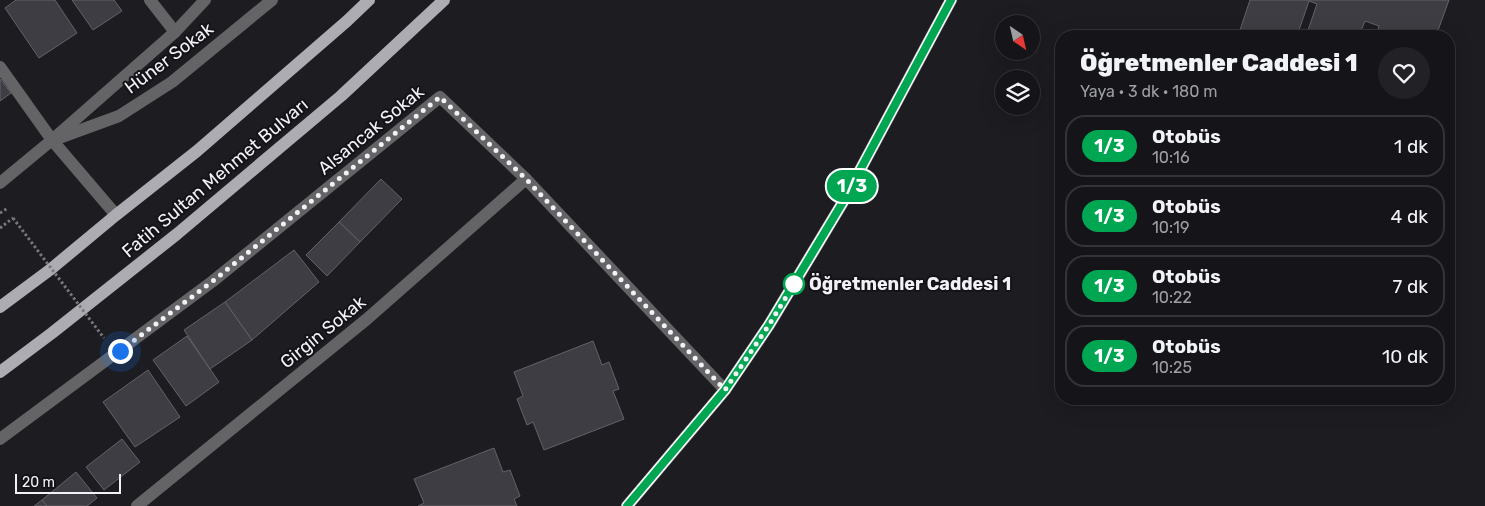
<!DOCTYPE html>
<html lang="tr">
<head>
<meta charset="utf-8">
<style>
  :root { --surface:#151519; --page:#222226; --text:#f1f3f6; --muted:#9d9fa2; --line:#343438 }
  body { margin:0; font-family:Rubik,sans-serif; background:var(--page); color:var(--text); height:100vh; display:flex; flex-direction:column; font-size:19px; white-space:nowrap }
  * { box-sizing:border-box; margin:0 }
  p { font-size:16px; color:var(--muted) }
  .icon { flex:none; width:28px; height:28px; fill:none; stroke:currentColor; stroke-width:2; stroke-linecap:round; stroke-linejoin:round }
  .map { position:relative; flex:1; overflow:hidden }
  .side { position:absolute; left:1055px; top:30px; width:400px; height:375px; display:flex; flex-direction:column; background:var(--surface); border-radius:20px; box-shadow:0 5px 20px #0002,0 0 0 1px var(--line) }
  .side>* { flex:none }
  .badge { padding:0 10px; border-radius:16px; font-size:18px; line-height:32px }
  .needle { width:32px; rotate:146deg }
  .buttons { position:absolute; left:995px; top:15px; display:grid; gap:10px }
  .buttons a { display:grid; place-items:center; width:45px; height:45px; border-radius:50%; background:var(--surface); box-shadow:0 5px 20px #0002,0 0 0 1px var(--line); font-size:25px }
  .scale { position:absolute; left:15px; bottom:12px; width:106px; box-sizing:border-box; padding-left:5px; border:2px solid #f2f1f5; border-top:0; font-size:14px; line-height:18px; white-space:nowrap; color:#f2f1f5; -webkit-text-stroke:4px #131318; paint-order:stroke }
  .you { position:absolute; width:25px; height:25px; margin:-12px; border:4px solid #fff; border-radius:50%; background:#1a73e8; box-shadow:0 0 0 8px #1a73e833 }
  .map>.badge { position:absolute; translate:-50% -50%; box-shadow:0 0 0 2px #fff }
  .round { display:grid; place-items:center; flex:none; width:52px; height:52px; border-radius:26px; background:var(--page) }
  .summary { display:flex; align-items:center; justify-content:space-between; height:85px; padding:0 25px }
  h1 { font-size:24px; font-weight:800; line-height:38px }
  ul { padding:0; list-style:none }
  li { display:flex; align-items:center; gap:15px; height:62px; margin:0 10px 8px; padding:0 15px; border:2px solid var(--line); border-radius:20px }
  li div { flex:1 }
  li b { display:block; font-size:19px }
  li em { font-style:normal }
  li .badge { min-width:55px; font-weight:700; text-align:center }
  .map>svg:first-child { display:block }
  .building { fill:#3e3d43; stroke:#636269 }
  .lines { fill:none; stroke-linecap:round; stroke-linejoin:round }
  .path { stroke:#78787c; stroke-width:3; stroke-dasharray:2.5 2.5; stroke-linecap:butt }
  .minor { stroke:#646366; stroke-width:12 }
  .secondary { stroke:#8d8c91; stroke-width:12 }
  .primary { stroke:#adacb2; stroke-width:12 }
  .path-bridge { stroke:#78787c; stroke-width:3; stroke-dasharray:2.5 2.5; stroke-linecap:butt }
  .line-casing { stroke:#fff; stroke-width:11 }
  .line { stroke:#00a651; stroke-width:8 }
  .walk { stroke:#f2f1f5; stroke-width:5; stroke-dasharray:0 9 }
  .stop-dot { fill:#fff; stroke:#00a651; stroke-width:2.5 }
  .labels { text-anchor:middle; stroke-width:4; stroke-linejoin:round; paint-order:stroke }
  .street-label { font-size:18px; fill:#f2f1f5; stroke:#131318 }
  .stop-label { font-size:18px; font-weight:bold; fill:#f2f1f5; stroke:#131318; text-anchor:start }
</style>
</head>
<body>
<div class="map">
<svg width="1485" height="506" viewBox="0 0 1485 506">
  <rect width="100%" height="100%" fill="#1c1c21"/>
  <g class="building">
    <path d="M16,0H55L77,33L39,58L5,8Z"/>
    <path d="M72,0H114L122,11L93,30Z"/>
    <path d="M1250,0H1449L1436,36H1376L1379,26L1365,21L1359,36H1306L1317,4L1309,1L1297,36H1238Z"/>
    <path d="M0,79L11,93L0,101Z"/>
    <path d="M381,179L402,199L360,242L339,222Z"/>
    <path d="M339,222L360,242L327,276L306,255Z"/>
    <path d="M294,250L319,282L252,340L225,302Z"/>
    <path d="M225,302L252,340L210,369L184,330Z"/>
    <path d="M187,336L219,382L186,406L153,360Z"/>
    <path d="M593,341L602,365L609,362L619,389L613,391L624,419L544,450L533,422L527,425L517,399L523,396L514,372Z"/>
    <path d="M148,370L180,417L135,447L103,402Z"/>
    <path d="M122,439L140,462L104,490L86,467Z"/>
    <path d="M494,448L503,472L510,470L520,496L514,499L517,506H418L424,503L414,479Z"/>
    <path d="M76,472L97,498L87,506H47L42,500Z"/>
    <path d="M42,500L47,506H34Z"/>
  </g>
  <g class="lines">
    <g class="path">
      <path d="M0,213L8,208"/>
      <path d="M0,228L13,218"/>
    </g>
    <g class="minor">
      <path d="M150,0L175,32"/>
      <path d="M0,67L52,140L116,215"/>
      <path d="M59,138L119,116L172,82L272,0"/>
      <path d="M0,183L52,140L175,32L205,0"/>
      <path d="M0,439L213,281L440,97L526,179L725,390"/>
      <path d="M137,506L367,319L526,179"/>
    </g>
    <path class="secondary" d="M627,506L725,390L769,325L843,202L951,0"/>
    <g class="primary">
      <path d="M0,307L51,269L116,215L197,151L347,21L369,0"/>
      <path d="M0,372L52,333L177,234L341,96L444,0"/>
    </g>
    <path class="path-bridge" d="M13,218L104,338"/>
  </g>
  <g class="lines">
    <defs>
      <path id="line" d="M627,506L725,390L769,325L843,202L951,0"/>
    </defs>
    <use href="#line" class="line-casing"/>
    <use href="#line" class="line"/>
    <path class="walk" d="M120,351L213,281L440,97L526,179L725,390L769,325L794,284"/>
  </g>
  <circle class="stop-dot" cx="794" cy="284" r="10"/>
  <g class="labels">
    <g class="street-label">
      <text transform="translate(169 58) rotate(-37)" y="6">Hüner Sokak</text>
      <text transform="translate(371 130) rotate(-39)" y="6">Alsancak Sokak</text>
      <text transform="translate(215 178) rotate(-40)" y="6">Fatih Sultan Mehmet Bulvarı</text>
      <text transform="translate(323 332) rotate(-39)" y="6">Girgin Sokak</text>
    </g>
    <g class="stop-label">
      <text x="809" y="290">Öğretmenler Caddesi 1</text>
    </g>
  </g>
</svg>
<div class="buttons">
<a><svg class="needle" viewBox="-14 -14 28 28"><path d="M0-13l5 13h-10z" fill="#e53935"/><path d="M0 13l5-13h-10z" fill="#9d9fa2"/></svg></a>
<a><svg class="icon" aria-label="layers" viewBox="0 0 24 24"><path d="M12 4l9 5-9 5-9-5zM3 14l9 5 9-5"/></svg></a>
</div>
<div class="scale">20 m</div>
<div class="you" style="left:120px;top:351px"></div>
<b class="badge" style="left:852px;top:186px;background:#00a651;color:#fff">1/3</b>
<section class="side">
<div class="summary"><div><h1>Öğretmenler Caddesi 1</h1><p>Yaya · 3 dk · 180 m</p></div><a class="round"><svg class="icon" aria-label="heart" viewBox="0 0 24 24"><path d="M12 20l-8-8c-3-5 5-10 8-4 3-6 11-1 8 4z"/></svg></a></div>
<ul>
<li><span class="badge" style="background:#00a651;color:#fff">1/3</span><div><b>Otobüs</b><p>10:16</p></div><em>1 dk</em></li>
<li><span class="badge" style="background:#00a651;color:#fff">1/3</span><div><b>Otobüs</b><p>10:19</p></div><em>4 dk</em></li>
<li><span class="badge" style="background:#00a651;color:#fff">1/3</span><div><b>Otobüs</b><p>10:22</p></div><em>7 dk</em></li>
<li><span class="badge" style="background:#00a651;color:#fff">1/3</span><div><b>Otobüs</b><p>10:25</p></div><em>10 dk</em></li>
</ul>
</section>
</div>
</body>
</html>
